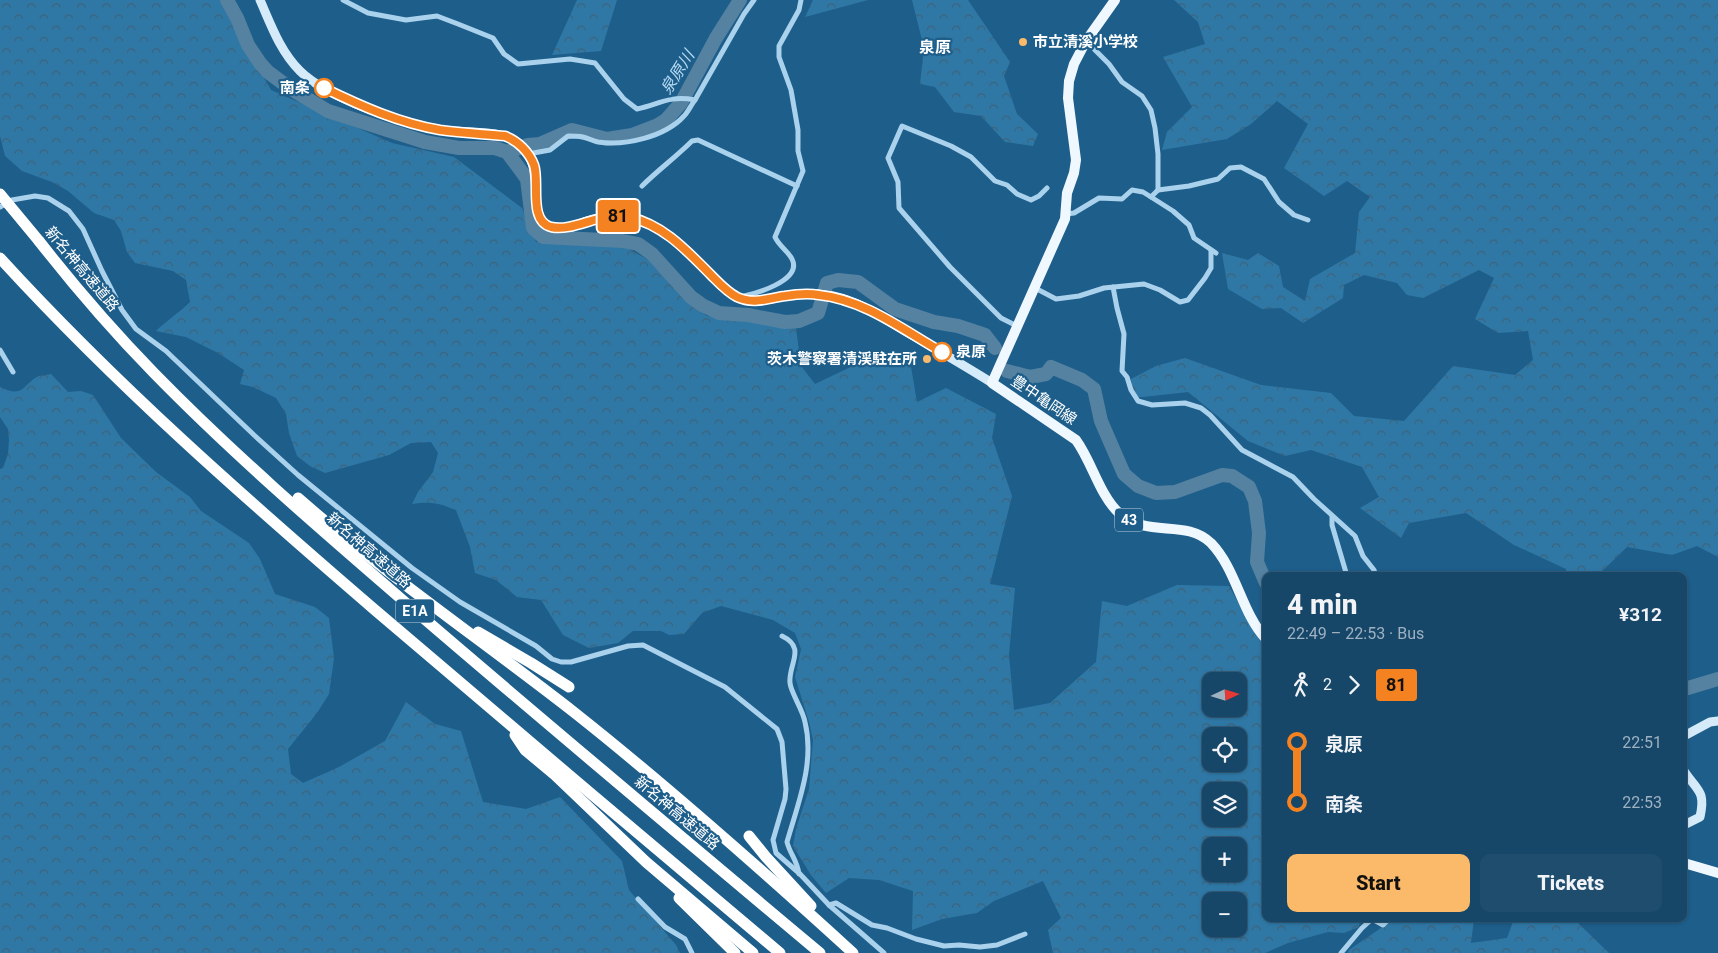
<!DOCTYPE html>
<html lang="en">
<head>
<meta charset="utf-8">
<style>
  :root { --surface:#164668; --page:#1f4d6e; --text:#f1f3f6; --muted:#9eb1c0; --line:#355e7c; --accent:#fbba69 }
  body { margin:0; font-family:Roboto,"Noto Sans JP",sans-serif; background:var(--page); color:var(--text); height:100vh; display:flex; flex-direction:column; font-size:19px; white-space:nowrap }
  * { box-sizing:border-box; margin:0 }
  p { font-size:16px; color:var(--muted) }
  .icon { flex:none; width:28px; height:28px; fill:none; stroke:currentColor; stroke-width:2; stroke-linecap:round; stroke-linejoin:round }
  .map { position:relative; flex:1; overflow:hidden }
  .details { position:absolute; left:1262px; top:572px; width:425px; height:350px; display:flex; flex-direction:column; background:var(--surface); border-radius:10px; box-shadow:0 1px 4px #0004,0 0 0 1px var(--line) }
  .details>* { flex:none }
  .badge { padding:0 10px; border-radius:4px; font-size:18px; line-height:32px }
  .needle { width:32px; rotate:86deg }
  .fabs { position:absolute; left:1202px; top:672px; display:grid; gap:10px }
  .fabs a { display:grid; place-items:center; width:45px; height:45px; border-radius:10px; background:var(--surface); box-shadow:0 1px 4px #0004,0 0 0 1px var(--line); font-size:25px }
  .map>.badge { position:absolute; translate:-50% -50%; box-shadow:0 0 0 2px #fff }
  .legs { display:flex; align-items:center; gap:8px; height:55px; padding:0 25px; font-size:16px }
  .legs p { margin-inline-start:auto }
  .summary { display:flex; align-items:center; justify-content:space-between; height:85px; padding:0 25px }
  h1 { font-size:28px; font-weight:800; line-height:38px }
  .action { display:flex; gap:10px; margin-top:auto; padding:10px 25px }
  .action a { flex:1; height:58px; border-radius:10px; background:var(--accent); color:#111; font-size:20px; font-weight:800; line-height:58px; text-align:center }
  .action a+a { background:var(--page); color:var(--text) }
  ul { padding:0 25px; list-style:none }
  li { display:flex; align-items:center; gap:18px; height:60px; font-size:19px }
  li i { display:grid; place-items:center; width:8px; height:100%; margin:0 6px; background:currentColor }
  li i::after { content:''; width:12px; height:12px; margin:-6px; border:4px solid; border-radius:50%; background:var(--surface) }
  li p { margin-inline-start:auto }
  li:first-child i { background:linear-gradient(#0000 50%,currentColor 0) }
  li:last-child i { background:linear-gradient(currentColor 50%,#0000 0) }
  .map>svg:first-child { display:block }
  .forest { fill:url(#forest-crowns); fill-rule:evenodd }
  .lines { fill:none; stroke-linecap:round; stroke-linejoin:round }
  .river { stroke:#5482a0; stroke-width:14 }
  .minor { stroke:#aad2ec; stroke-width:5 }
  .secondary { stroke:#d6ebf9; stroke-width:9 }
  .primary { stroke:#f0f8ff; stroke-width:10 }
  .motorway { stroke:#fff; stroke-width:11 }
  .motorway-bridge { stroke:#fff; stroke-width:11 }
  .line-1-casing { stroke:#fff; stroke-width:11 }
  .line-1 { stroke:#f58220; stroke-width:8 }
  .poi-dot { fill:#fbba69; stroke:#1e5e8b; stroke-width:2 }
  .stop-1-dot { fill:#fff; stroke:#f58220; stroke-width:2.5 }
  .labels { text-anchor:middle; stroke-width:4.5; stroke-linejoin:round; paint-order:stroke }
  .shield { fill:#1e5e8b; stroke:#bccfdc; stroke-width:1 }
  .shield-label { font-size:14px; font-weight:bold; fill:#fff }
  .poi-label { font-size:15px; font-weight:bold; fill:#fff; stroke:#1e5e8b; text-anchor:start }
  .stop-label { font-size:15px; font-weight:bold; fill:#fff; stroke:#1e5e8b; text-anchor:end }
  .street-label { font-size:15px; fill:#fff; stroke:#1e5e8b }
  .neighbourhood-label { font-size:16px; font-weight:bold; fill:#fff; stroke:#1e5e8b }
  .water-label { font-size:16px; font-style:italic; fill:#b6dbf3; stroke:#1e5e8b }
</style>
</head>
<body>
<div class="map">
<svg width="1718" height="953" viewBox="0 0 1718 953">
  <defs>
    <pattern id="forest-crowns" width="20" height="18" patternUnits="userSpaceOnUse" patternTransform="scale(1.25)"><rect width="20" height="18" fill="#2f78a6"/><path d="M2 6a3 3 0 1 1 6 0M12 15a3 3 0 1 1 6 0" fill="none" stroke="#3e6279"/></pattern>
  </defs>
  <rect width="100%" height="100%" fill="#1e5e8b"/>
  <g class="forest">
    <path d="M0,0H220L271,90L392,143L454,157L522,208L536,242L626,247L648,260L685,300L707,316L796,328L801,366L815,384L880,353L911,367L917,402L946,388L996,414L992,438L1012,496L990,584L1015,588L1009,655L1014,710L1050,703L1096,662L1102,601L1127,606L1177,585L1229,586L1258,638L1266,647V919H1360L1359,927L1344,933L1328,932L1288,943L1265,953H1053L1048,930L1061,918L1043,881L994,901L977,913L942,919L912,930L913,891L879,880L849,878L826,893L811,875L793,846L796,829L809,789L813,740L809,722L795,677L801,649L795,633L773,620L721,606L702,613L684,634L669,635L661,631H633L618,643L589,648L563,635L541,600L517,597L496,580L475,573L470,547L456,510C439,503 430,501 412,504L418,492L433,472L438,453L431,442L411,443L389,455L325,473L310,466L297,456L289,433L286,414L276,398L253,387L240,384L244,370L218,353L186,337L156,331C167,320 179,313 190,302L186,280L173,271L135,263L127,252L121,231L114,220L94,213L68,191L52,182L22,171L5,156L0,136ZM1211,681H1239V709H1211ZM1211,736H1239V764H1211ZM1211,791H1239V819H1211ZM1211,846H1239V874H1211ZM1211,901H1239V929H1211Z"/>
    <path d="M577,0H617L601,51L552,55Z"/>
    <path d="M813,0H868L805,17Z"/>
    <path d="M912,0H968L1010,62L1004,76L1017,114L1038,134L1033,146L1005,142L981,116L954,112L935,87L920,84L924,48Z"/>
    <path d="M1174,0H1718V557L1697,546L1672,555L1627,547L1597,576H1567L1566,569L1514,545L1466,513L1409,523L1401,538L1360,508L1379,497L1362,467L1311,450L1285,456L1248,441L1188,392L1134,398L1131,379L1156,366L1185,358L1261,385L1331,393L1354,416L1404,421L1453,366L1515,375L1533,360L1528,331L1498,333L1475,319L1494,278L1479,270L1423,298L1407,295L1397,283L1364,275L1344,285L1343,298L1303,323L1281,308L1262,309L1228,289L1222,253L1248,260L1258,253L1279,266L1283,287L1305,301L1310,279L1355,253L1359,212L1370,197L1347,181L1324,196L1284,168L1308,124L1277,101L1251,124L1227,139L1162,150L1167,132L1192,107L1163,57L1205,44L1198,22Z"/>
    <path d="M51,374L68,392L81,391L93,395L121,438L156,472L190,497L201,511L249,543L260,559L275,594L315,607L329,618L334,658L329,694L317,713L288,749L291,774L303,783L339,767L385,741L406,702L435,724L461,731L483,802L526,809L560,797L622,861L629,890L676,945L680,953H0V469L3,468L8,454L9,440L8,429L0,417V387C25,399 22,384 39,376C43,375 48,375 51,374Z"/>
    <path d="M1394,919H1474L1471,943L1507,938L1514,919H1574L1609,953H1348L1349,950Z"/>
  </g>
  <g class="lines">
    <g class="river">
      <path d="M227,0L237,18L248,45L260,63L268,72L291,89L328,111L425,142L459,148H495L507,152L527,179L533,228L543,237L623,241L638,244L652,254L691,297L702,305L719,313L748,315L785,322L799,321L818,313L827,283L838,280L858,282L895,309L934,322L958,326L985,335L995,348"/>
      <path d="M510,151L528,145L540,144L572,130L607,139L632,135L658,125L666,120L681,103L716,38L740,0"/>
      <path d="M1007,371L1030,377L1046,374L1051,367L1082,380L1094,389L1101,421L1124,474L1138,486L1156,493L1175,492L1222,475L1232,476L1249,487L1255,501L1259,533L1257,562L1266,583"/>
      <path d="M1684,686L1688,688L1718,679"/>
    </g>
    <g class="minor">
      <path d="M343,0L368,13L406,20L437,16L458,24L493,38L504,54L518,64L570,59L595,63L624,99L637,109C660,104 669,95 695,100L744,14L754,0"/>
      <path d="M1086,41L1109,64L1122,82L1142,96L1151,110L1155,128L1158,154V190"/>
      <path d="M528,154L550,150L568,136C573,136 578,136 583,137C588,138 593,141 598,142C625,146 665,137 684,116C688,112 691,105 695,100"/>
      <path d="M642,186C658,170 676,157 692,141L698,140L797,186"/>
      <path d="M1151,197L1173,211L1189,225L1194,238L1216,253"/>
      <path d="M0,207L12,200L35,196L48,198L69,211L83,229L102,271L122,310L136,329L166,351L254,435L298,475L412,568L460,602L536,646L552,659L561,662H571L628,646L643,645L725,687L777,729L782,742L786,789L785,799L773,840L776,853L800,874L829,905L884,953"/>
      <path d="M1066,214L1074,213L1099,198L1122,199L1132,190L1143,192L1151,197L1158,190L1189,186L1218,179L1230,168L1241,167L1264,179L1279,202L1294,215L1308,220"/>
      <path d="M1113,287L1117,308L1124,334L1122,371L1127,377L1131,390L1138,401L1152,405L1185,403L1201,408L1210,415L1242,450L1293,477L1314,499L1355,536L1363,556L1374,570L1376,576"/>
      <path d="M1035,288L1056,299L1079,296L1104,288L1144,284L1160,290L1180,302L1188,300L1205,278L1211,268V250"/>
      <path d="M740,297C754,294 803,281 792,259C788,251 779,246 775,237L803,171L798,151V130L791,90L779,57V46L799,10L801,0"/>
      <path d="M1017,326L1001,318L950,267L899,208L898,182L888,158L902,126L951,146L971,157L995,181L1007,185L1017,194L1031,200L1039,196L1047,188"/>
      <path d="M0,350L13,372"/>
      <path d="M1332,516V525L1347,576"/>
      <path d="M782,636C807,648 788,664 790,683C791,693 803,710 805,722C815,763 798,803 787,842C790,854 797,860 799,874"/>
      <path d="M638,899L665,927L685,939L692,953"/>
      <path d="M829,905L836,903L872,925L887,928L916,939L944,946L959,945L980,947L997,945L1025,934"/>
      <path d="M1372,919L1383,925L1389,919"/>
      <path d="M1341,953L1362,928L1372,919"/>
    </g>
    <g class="secondary">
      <path d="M260,0C271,25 280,51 300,71C326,97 405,125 441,130C461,133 492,130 509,138C554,157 521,216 550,227C563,232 581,222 594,219C606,216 618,214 630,217C665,226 686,250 710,274C719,283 727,293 738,298C757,306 777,296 796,294C808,293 821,294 833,296C861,302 885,319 910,334C937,350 965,366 992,383"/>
      <path d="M1684,736L1710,722L1718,721"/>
      <path d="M1684,771C1697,791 1706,790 1700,817L1684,825"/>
    </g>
    <g class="primary">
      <path d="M1115,0L1086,41L1074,64L1069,81L1068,98L1076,160L1074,173L1067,193L1065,219L992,383L1076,440C1092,462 1100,496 1119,513C1148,539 1185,518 1211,543C1237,570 1241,612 1266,639"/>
      <path d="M1684,863L1718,873"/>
    </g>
    <g class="motorway">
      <path d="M39,241C75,287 113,331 154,373C236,457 325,533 413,609C548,725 684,839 820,953"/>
      <path d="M0,258C116,385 245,498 375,610C509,725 645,839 780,953"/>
      <path d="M298,498C386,575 483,641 575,713C671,789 763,871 853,953"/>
      <path d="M478,632L531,663L569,687"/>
      <path d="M515,735L525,750L555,775L646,862L753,953"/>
      <path d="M749,836L766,857L811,906"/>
      <path d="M679,898L735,953"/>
    </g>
    <path class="motorway-bridge" d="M0,194L39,241"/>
  </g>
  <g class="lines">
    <defs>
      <path id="line-1" d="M324,88C361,106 399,123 440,130C461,133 484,134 505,136C518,141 529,152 534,165C540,181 528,221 551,227C575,232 601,211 629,217C664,225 687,251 711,275C719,283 727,292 737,297C754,305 769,298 785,296C797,294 808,293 819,295C865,300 903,330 942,352"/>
    </defs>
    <use href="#line-1" class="line-1-casing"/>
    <use href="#line-1" class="line-1"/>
  </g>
  <g class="poi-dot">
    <circle cx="1023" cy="42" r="5"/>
    <circle cx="927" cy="359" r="5"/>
  </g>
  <g class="stop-1-dot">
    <circle cx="324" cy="88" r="9"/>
    <circle cx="942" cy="352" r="9"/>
  </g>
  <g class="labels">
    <g class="shield">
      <rect x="1115" y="508.5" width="28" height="23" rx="4"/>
      <rect x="396" y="599.5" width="38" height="23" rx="4"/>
    </g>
    <g class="shield-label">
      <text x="1129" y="525">43</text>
      <text x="415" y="616">E1A</text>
    </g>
    <g class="poi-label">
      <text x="1033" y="47">市立清溪小学校</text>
      <text x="917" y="364" text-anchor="end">茨木警察署清渓駐在所</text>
    </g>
    <g class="stop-label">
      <text x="310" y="93">南条</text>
      <text x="956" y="357" text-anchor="start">泉原</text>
    </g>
    <g class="street-label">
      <text transform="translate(82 269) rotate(50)" y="5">新名神高速道路</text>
      <text transform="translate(1044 400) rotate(34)" y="5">豊中亀岡線</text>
      <text transform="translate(369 550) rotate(41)" y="5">新名神高速道路</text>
      <text transform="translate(677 813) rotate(40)" y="5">新名神高速道路</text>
    </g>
    <g class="neighbourhood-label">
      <text x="935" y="53">泉原</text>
    </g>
    <g class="water-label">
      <text transform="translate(677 72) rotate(-58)" y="6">泉原川</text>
    </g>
  </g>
</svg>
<div class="fabs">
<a><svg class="needle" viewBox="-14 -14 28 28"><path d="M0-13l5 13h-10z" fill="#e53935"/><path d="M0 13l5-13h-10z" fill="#9eb1c0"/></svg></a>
<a><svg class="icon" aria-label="locate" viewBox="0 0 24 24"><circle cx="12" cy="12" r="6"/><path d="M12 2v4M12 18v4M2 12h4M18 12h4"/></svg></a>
<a><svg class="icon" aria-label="layers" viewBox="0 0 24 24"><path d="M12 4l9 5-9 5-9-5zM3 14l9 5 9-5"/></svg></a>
<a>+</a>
<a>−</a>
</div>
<b class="badge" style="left:618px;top:216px;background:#f58220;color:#111">81</b>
<section class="details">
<div class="summary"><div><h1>4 min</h1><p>22:49 – 22:53 · Bus</p></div><b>¥312</b></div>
<div class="legs"><svg class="icon" aria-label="walk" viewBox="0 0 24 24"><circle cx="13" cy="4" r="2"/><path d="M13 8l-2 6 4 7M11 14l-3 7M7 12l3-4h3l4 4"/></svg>2<svg class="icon" aria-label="forward" viewBox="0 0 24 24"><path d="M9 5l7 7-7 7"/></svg><b class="badge" style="background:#f58220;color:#111">81</b></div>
<ul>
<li><i style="color:#f58220"></i><b>泉原</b><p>22:51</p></li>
<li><i style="color:#f58220"></i><b>南条</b><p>22:53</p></li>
</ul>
<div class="action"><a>Start</a><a>Tickets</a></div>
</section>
</div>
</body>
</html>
